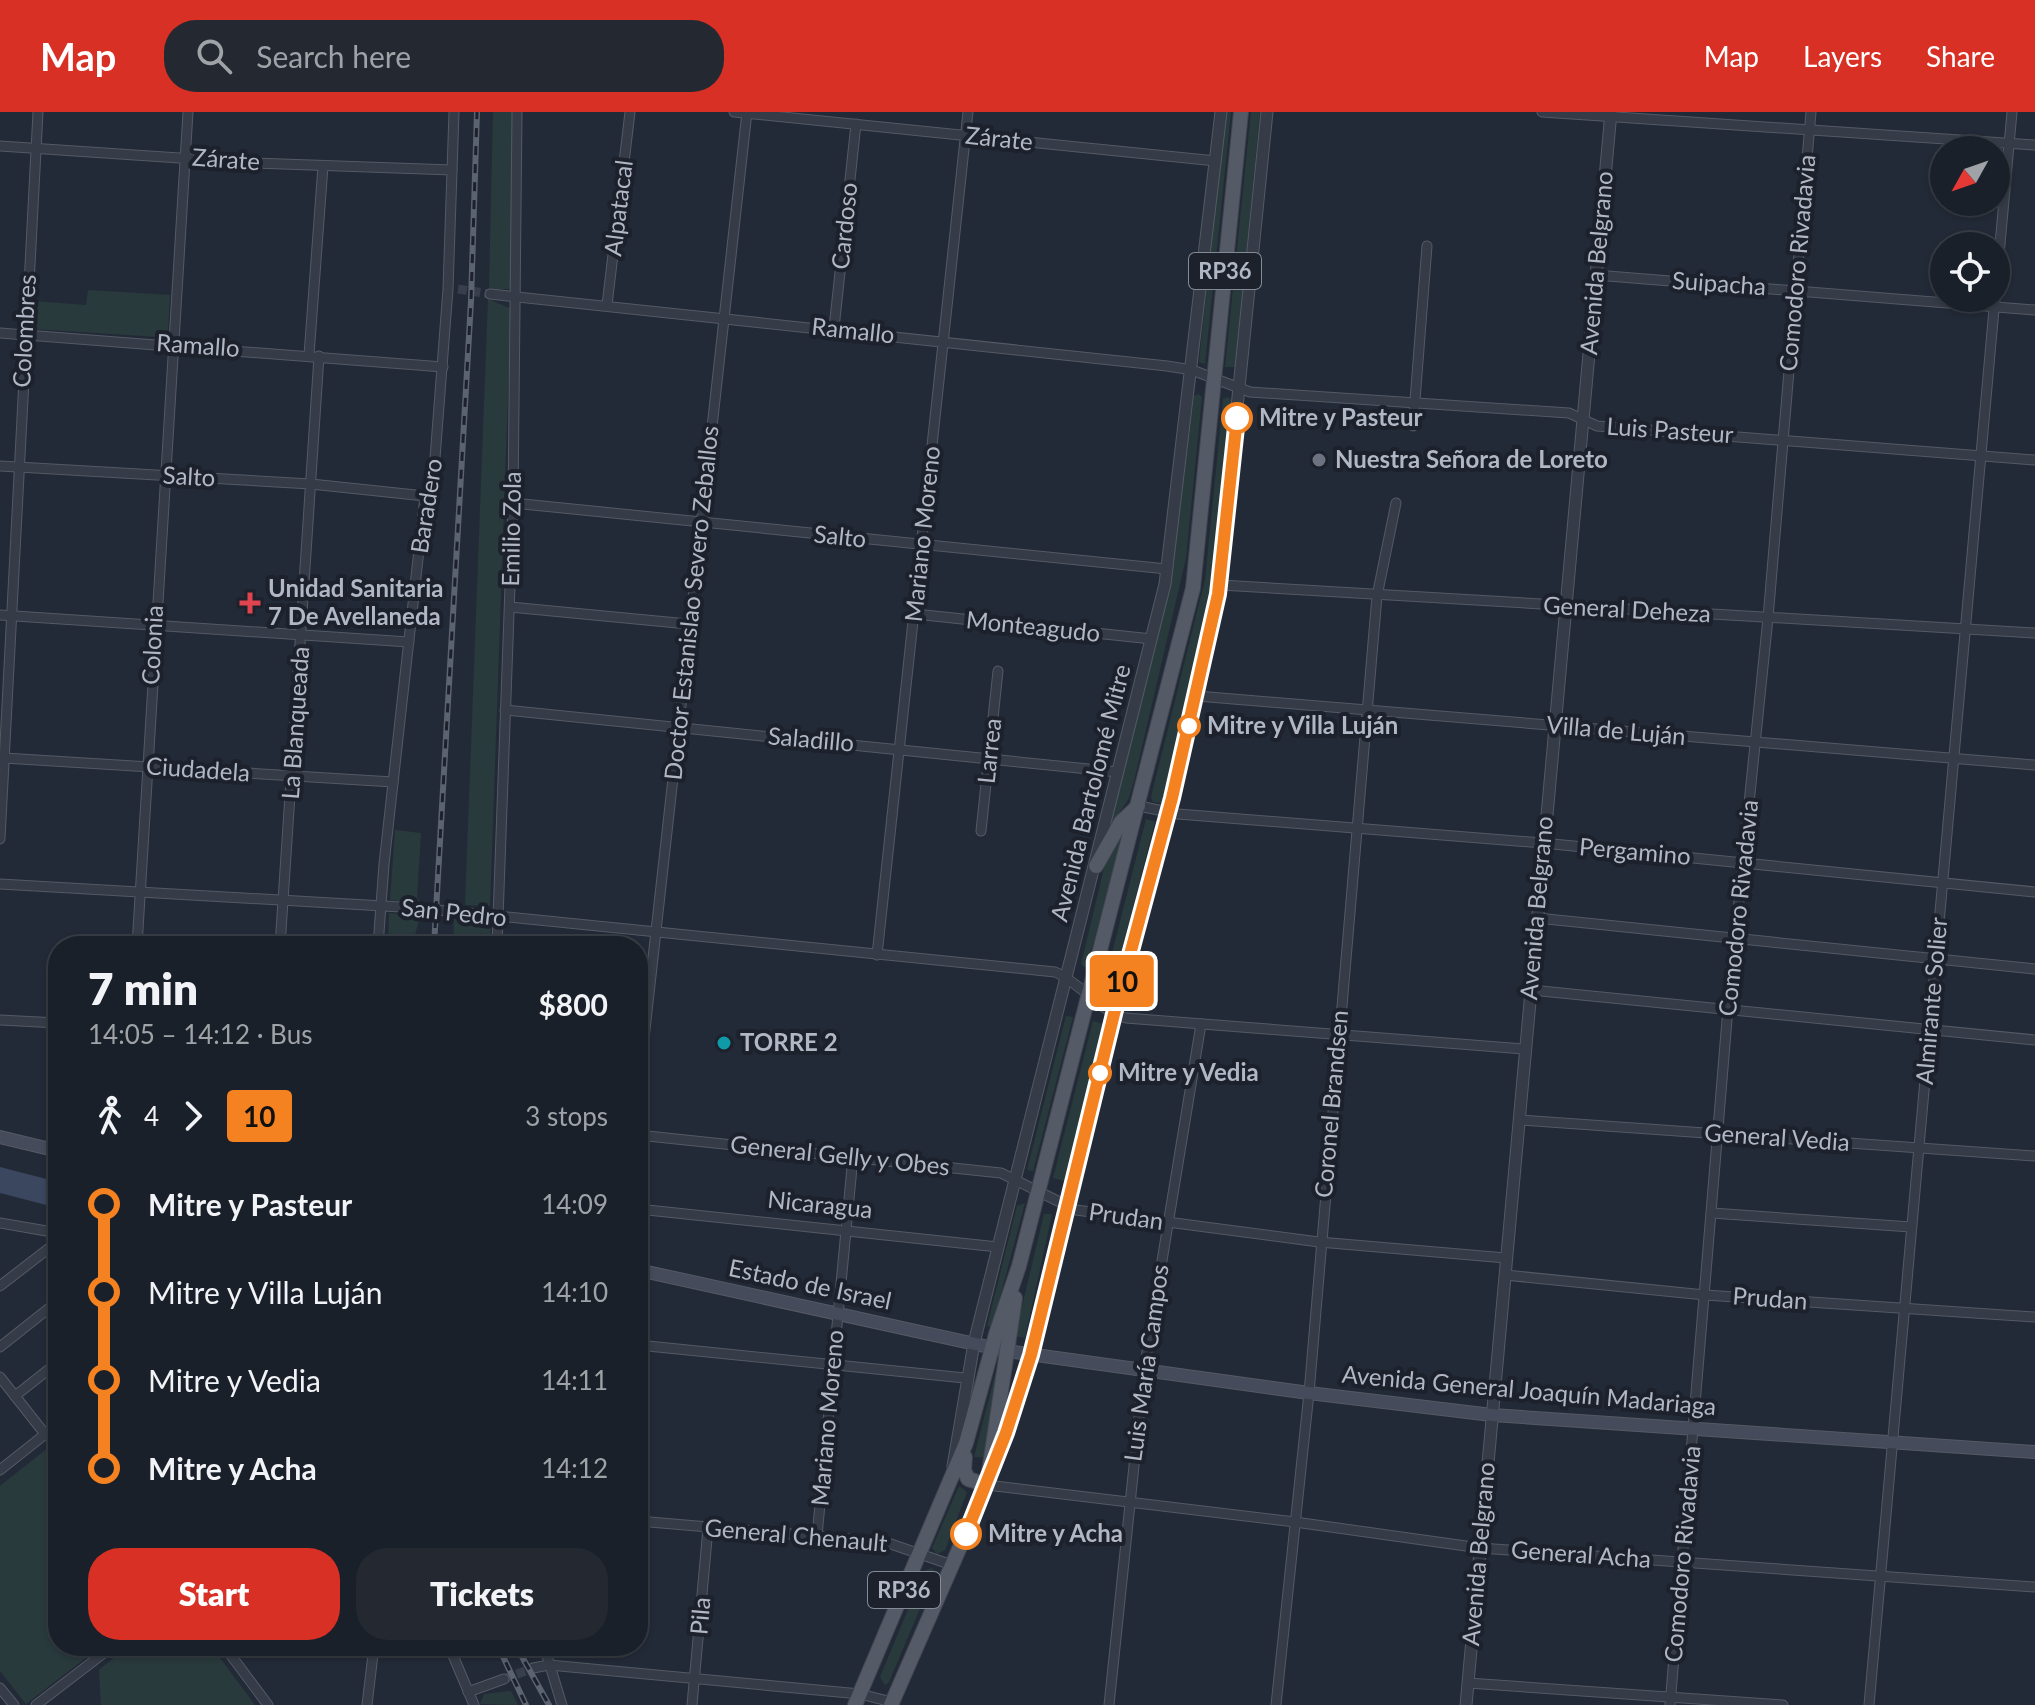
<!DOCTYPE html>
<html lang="en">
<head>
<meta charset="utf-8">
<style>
  :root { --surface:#1a2029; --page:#232831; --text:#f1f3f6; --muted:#9fa3a8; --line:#383e46; --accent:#d93025 }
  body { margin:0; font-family:Lato,sans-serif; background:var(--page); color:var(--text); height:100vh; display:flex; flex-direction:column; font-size:30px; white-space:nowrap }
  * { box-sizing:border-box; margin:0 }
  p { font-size:26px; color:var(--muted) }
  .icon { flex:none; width:44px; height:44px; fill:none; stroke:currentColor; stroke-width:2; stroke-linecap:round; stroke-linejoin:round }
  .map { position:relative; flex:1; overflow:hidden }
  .panel { position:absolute; left:48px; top:824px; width:600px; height:720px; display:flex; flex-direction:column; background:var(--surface); border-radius:32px; box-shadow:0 2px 6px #0004,0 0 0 2px var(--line) }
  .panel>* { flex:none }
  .badge { padding:0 16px; border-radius:6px; font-size:28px; line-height:52px }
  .needle { width:52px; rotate:230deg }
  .controls { position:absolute; left:1930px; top:24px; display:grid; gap:16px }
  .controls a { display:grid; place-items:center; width:80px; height:80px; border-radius:50%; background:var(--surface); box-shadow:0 2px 6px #0004,0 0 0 2px var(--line); font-size:40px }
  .map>.badge { position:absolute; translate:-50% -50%; box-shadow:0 0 0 4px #fff }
  .legs { display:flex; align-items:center; gap:12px; height:88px; padding:0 40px; font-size:26px }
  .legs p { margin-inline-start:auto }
  .overview { display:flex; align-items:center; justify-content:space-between; height:136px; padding:0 40px }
  h1 { font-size:44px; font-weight:800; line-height:60px }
  .button { display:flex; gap:16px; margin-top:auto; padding:16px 40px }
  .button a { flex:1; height:92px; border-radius:32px; background:var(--accent); color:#fff; font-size:32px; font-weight:800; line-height:92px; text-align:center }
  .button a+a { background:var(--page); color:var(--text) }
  ul { padding:0 40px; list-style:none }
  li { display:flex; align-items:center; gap:28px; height:88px; font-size:30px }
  li i { display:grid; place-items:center; width:12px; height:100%; margin:0 10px; background:currentColor }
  li i::after { content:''; width:20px; height:20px; margin:-10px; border:6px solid; border-radius:50%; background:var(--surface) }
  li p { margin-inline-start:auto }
  li:first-child i { background:linear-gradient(#0000 50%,currentColor 0) }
  li:last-child i { background:linear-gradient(currentColor 50%,#0000 0) }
  header { display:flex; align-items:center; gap:48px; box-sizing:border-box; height:112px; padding:0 40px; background:var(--accent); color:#fff }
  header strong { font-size:38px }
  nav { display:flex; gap:44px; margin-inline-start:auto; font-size:28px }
  .search { width:560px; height:72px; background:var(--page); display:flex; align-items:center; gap:20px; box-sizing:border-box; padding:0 28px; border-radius:32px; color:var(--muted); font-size:30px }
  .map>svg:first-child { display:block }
  .green { fill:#293a3c }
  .water { fill:#3a475f }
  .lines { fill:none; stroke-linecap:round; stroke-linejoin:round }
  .minor-tunnel { stroke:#383f4c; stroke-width:9; stroke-dasharray:9 4.5; stroke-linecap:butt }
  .minor-casing { stroke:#545a65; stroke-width:11 }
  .tertiary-casing { stroke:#545a65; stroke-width:13 }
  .secondary-casing { stroke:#545a65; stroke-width:14 }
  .primary-casing { stroke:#404551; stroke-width:16 }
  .minor { stroke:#363c47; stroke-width:9 }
  .tertiary { stroke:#363c47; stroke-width:11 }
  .secondary { stroke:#454b5a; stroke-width:12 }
  .primary { stroke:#545b67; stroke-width:14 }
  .rail-casing { stroke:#5b6270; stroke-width:6 }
  .rail { stroke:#1c212c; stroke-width:3; stroke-dasharray:9; stroke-linecap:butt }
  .line-1-casing { stroke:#fff; stroke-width:18 }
  .line-1 { stroke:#f58220; stroke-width:12 }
  .stop-1-dot { fill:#fff; stroke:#f58220; stroke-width:4 }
  .worship-dot { fill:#6b7280; stroke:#1c212c; stroke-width:3 }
  .health-dot { fill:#e0444e; stroke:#1c212c; stroke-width:3 }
  .culture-dot { fill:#0f9aa8; stroke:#1c212c; stroke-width:3 }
  .labels { text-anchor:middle; stroke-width:8; stroke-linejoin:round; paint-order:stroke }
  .shield { fill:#1c212c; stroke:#848a96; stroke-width:2 }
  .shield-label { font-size:22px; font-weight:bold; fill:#b1b7c4 }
  .street-label { font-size:24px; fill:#b1b7c4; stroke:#1c212c }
  .stop-label { font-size:24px; font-weight:bold; fill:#b1b7c4; stroke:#1c212c; text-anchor:start }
  .poi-label { font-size:24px; font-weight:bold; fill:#b1b7c4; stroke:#1c212c; text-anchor:start }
</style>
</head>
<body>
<header>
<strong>Map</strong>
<div class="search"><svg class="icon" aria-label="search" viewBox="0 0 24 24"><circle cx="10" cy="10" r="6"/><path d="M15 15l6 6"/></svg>Search here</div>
<nav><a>Map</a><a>Layers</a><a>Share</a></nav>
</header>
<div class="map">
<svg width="2035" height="1593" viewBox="0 0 2035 1593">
  <rect width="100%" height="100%" fill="#232a37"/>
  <g class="green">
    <path d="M493,0H512V177H489Z"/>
    <path d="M1225,0H1231L1205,252L1199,250Z"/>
    <path d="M1251,0H1260L1235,255H1225Z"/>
    <path d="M88,178L170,183L168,218L159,225L34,217L30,211L32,189L86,193Z"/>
    <path d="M488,187L511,197L490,794L465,793Z"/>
    <path d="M1198,282L1202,285L1186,446L1134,669L1129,686L1110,715L1174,446L1194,284Z"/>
    <path d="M1228,285L1231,288L1213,471L1191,584L1164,691L1153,690L1151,685L1205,468L1223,287Z"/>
    <path d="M1146,707L1155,710L1116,860L1110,861L1108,857Z"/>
    <path d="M1126,711L1087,854L1084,855L1081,852L1109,736Z"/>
    <path d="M395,718L421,721L417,786L422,791L390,788Z"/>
    <path d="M389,801L420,804L412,834H388Z"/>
    <path d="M454,807L491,811L490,834H453Z"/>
    <path d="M1066,904L1073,905L1033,1059L1027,1058Z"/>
    <path d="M1093,909L1103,912L1065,1069L1053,1066Z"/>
    <path d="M1025,1091L992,1215L987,1214L1017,1094Z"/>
    <path d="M1044,1102H1052L1025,1226L1015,1224Z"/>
    <path d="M996,1259L1002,1260L990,1346L974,1345Z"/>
    <path d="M58,1328V1534H101L26,1592L0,1559V1374Z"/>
    <path d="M959,1374L967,1380L945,1438L937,1442L932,1436Z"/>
    <path d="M932,1456L935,1461L889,1570L885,1573L880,1565L924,1459Z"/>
    <path d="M128,1534H211L255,1593H101L99,1558Z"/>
    <path d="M511,1579L518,1593L480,1592L484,1582Z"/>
  </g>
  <path class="water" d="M0,1055L58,1070V1096L0,1081Z"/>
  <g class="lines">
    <g class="minor-tunnel">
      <path d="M458,177L490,182"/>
      <path d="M504,1567L533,1556"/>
    </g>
    <defs>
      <g id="minor">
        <path d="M734,0L1216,49"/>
        <path d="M1542,0L2035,33"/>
        <path d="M0,34L254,51L452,58"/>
        <path d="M1595,163L2035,198"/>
        <path d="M1996,176L2012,0"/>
        <path d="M490,182L1167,254L1192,258L1250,280L1569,301L1597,314L2035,348"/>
        <path d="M607,193L630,0"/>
        <path d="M834,216L856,12"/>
        <path d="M0,221L443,255"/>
        <path d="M309,243L323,54"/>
        <path d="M1413,314L1427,134"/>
        <path d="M0,354L311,372L425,384"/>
        <path d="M513,391L1167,457"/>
        <path d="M1220,473L2035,521"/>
        <path d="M510,495L688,512"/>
        <path d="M915,502L1152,527"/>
        <path d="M0,503L409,530"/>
        <path d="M1197,584L2035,653"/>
        <path d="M505,598L1118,660"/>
        <path d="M4,646L393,670"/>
        <path d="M1139,694L1178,702L1543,731L2035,780"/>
        <path d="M981,719L998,559"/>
        <path d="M0,727L38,0"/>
        <path d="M0,772L418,796L1055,860C1081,871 1100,900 1126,906L1524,937"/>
        <path d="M1537,806L2035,857"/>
        <path d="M137,834L188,0"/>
        <path d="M280,834L319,244"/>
        <path d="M378,834L384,752L425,384L434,359L448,177L454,0"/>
        <path d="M497,834L513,391L517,0"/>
        <path d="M877,843L968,0"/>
        <path d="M1531,878L2035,928"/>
        <path d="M0,908L58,911"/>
        <path d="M638,981L747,0"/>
        <path d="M1519,1008L2035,1044"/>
        <path d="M638,1023L1001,1061L1076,1098L1319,1130L1506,1146"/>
        <path d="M638,1097L998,1135"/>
        <path d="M1712,1101L1911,1115"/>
        <path d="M0,1111L58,1121"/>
        <path d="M1505,1163L1705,1183L2035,1205"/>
        <path d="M0,1174L53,1133L58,1121"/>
        <path d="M638,1233L965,1266"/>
        <path d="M0,1235L58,1189"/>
        <path d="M0,1265L45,1322"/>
        <path d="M15,1284L58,1250"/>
        <path d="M0,1358L58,1312"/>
        <path d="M987,1373L1295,1410L1480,1436L2035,1475"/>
        <path d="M638,1409L885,1430L952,1453"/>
        <path d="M817,1424L853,1045"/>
        <path d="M224,1534L268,1593"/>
        <path d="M449,1534L474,1593"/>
        <path d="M544,1534L562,1593"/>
        <path d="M533,1556L549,1553L860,1582L892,1590"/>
        <path d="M1468,1571L1783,1593"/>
        <path d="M0,1576L14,1593"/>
        <path d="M468,1580L504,1567"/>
        <path d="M36,1593L113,1534"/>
        <path d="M367,1593L374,1534"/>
        <path d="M692,1593L708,1416"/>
        <path d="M1109,1593L1144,1258L1201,912"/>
        <path d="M1276,1593L1309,1281L1377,484L1396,391"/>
        <path d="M1670,1593L1728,896L1768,506L1811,0"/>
        <path d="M1869,1593L1995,186"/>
      </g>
      <g id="tertiary">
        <path d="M953,1354L974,1231L1165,472L1221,0"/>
        <path d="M994,1354L1031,1243L1114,902L1169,700L1218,482L1267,0"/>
        <path d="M1466,1593L1611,0"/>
      </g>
      <g id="secondary">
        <path d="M0,1025L58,1039"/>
        <path d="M638,1158L1007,1239L1309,1281L1492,1303L2035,1340"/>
      </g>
      <g id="primary">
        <path d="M1096,754L1121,710L1138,694"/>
        <path d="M965,1345L964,1358L968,1367L987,1373"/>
        <path d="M855,1593L966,1331L996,1222L1019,1154L1193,476L1241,0"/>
        <path d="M891,1593L987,1373L1015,1186"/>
      </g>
    </defs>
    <use href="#minor" class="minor-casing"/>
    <use href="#tertiary" class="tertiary-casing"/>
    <use href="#secondary" class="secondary-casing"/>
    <use href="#primary" class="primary-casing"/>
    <use href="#minor" class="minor"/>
    <use href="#tertiary" class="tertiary"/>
    <use href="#secondary" class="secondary"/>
    <use href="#primary" class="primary"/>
    <defs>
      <g id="rail">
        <path d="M434,834L471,189L477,0"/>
        <path d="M498,1534L526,1593"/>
        <path d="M516,1534L549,1593"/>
      </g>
    </defs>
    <use href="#rail" class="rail-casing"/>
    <use href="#rail" class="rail"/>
  </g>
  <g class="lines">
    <defs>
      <path id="line-1" d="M966,1422L1006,1321L1031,1243L1114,902L1172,686L1218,482L1237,306"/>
    </defs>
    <use href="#line-1" class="line-1-casing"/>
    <use href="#line-1" class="line-1"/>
  </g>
  <g class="stop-1-dot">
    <circle cx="1237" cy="306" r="14"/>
    <circle cx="1189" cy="614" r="10"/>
    <circle cx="1100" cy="961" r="10"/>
    <circle cx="966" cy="1422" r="14"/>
  </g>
  <circle class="worship-dot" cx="1319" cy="348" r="8"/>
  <path class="health-dot" d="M246 479h8v8h8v8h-8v8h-8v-8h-8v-8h8z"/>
  <circle class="culture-dot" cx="724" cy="931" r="8"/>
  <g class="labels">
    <g class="shield">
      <rect x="1189" y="141" width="72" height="36" rx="6"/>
      <rect x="868" y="1460" width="72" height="36" rx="6"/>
    </g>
    <g class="shield-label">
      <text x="1225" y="167">RP36</text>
      <text x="904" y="1486">RP36</text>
    </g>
    <g class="street-label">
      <text transform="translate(999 27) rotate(6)" y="8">Zárate</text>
      <text transform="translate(226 48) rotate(4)" y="8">Zárate</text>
      <text transform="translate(619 96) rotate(-83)" y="8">Alpatacal</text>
      <text transform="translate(845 114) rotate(-84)" y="8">Cardoso</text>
      <text transform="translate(1597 151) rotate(-85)" y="8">Avenida Belgrano</text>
      <text transform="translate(1798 151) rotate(-85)" y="8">Comodoro Rivadavia</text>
      <text transform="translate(1719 172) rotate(4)" y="8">Suipacha</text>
      <text transform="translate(25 219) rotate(-87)" y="8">Colombres</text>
      <text transform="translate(853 219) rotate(6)" y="8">Ramallo</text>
      <text transform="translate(198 234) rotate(4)" y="8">Ramallo</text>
      <text transform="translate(1670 319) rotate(4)" y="8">Luis Pasteur</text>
      <text transform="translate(189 365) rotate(3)" y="8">Salto</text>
      <text transform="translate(427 394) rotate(-81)" y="8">Baradero</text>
      <text transform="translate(512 417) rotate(-89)" y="8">Emilio Zola</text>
      <text transform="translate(923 422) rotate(-84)" y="8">Mariano Moreno</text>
      <text transform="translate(840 425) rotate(6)" y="8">Salto</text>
      <text transform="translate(692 491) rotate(-84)" y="8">Doctor Estanislao Severo Zeballos</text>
      <text transform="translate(1627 498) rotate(3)" y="8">General Deheza</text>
      <text transform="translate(1033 515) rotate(6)" y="8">Monteagudo</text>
      <text transform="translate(153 533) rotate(-87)" y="8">Colonia</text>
      <text transform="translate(296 611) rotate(-86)" y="8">La Blanqueada</text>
      <text transform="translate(1616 619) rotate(5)" y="8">Villa de Luján</text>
      <text transform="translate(811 628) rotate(5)" y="8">Saladillo</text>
      <text transform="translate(990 639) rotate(-84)" y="8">Larrea</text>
      <text transform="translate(198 658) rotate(4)" y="8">Ciudadela</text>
      <text transform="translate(1091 681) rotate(-76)" y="8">Avenida Bartolomé Mitre</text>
      <text transform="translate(1635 740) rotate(5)" y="8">Pergamino</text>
      <text transform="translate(1537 796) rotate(-85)" y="8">Avenida Belgrano</text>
      <text transform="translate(1739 796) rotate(-84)" y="8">Comodoro Rivadavia</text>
      <text transform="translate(454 801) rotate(6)" y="8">San Pedro</text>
      <text transform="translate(1932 889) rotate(-85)" y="8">Almirante Solier</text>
      <text transform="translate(1332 992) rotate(-85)" y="8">Coronel Brandsen</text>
      <text transform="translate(1777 1026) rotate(4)" y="8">General Vedia</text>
      <text transform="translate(840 1044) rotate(6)" y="8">General Gelly y Obes</text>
      <text transform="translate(820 1093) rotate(6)" y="8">Nicaragua</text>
      <text transform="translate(1126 1105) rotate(8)" y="8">Prudan</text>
      <text transform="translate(810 1173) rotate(12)" y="8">Estado de Israel</text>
      <text transform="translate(1770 1187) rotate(4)" y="8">Prudan</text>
      <text transform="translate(1147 1251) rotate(-82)" y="8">Luis María Campos</text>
      <text transform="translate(1529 1279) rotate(5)" y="8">Avenida General Joaquín Madariaga</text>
      <text transform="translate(828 1306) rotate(-85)" y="8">Mariano Moreno</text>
      <text transform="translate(796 1424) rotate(5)" y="8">General Chenault</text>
      <text transform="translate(1479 1442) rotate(-85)" y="8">Avenida Belgrano</text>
      <text transform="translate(1683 1442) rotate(-85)" y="8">Comodoro Rivadavia</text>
      <text transform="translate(1581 1443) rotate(4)" y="8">General Acha</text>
      <text transform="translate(701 1504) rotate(-85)" y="8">Pila</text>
    </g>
    <g class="stop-label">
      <text x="1259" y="314">Mitre y Pasteur</text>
      <text x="1207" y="622">Mitre y Villa Luján</text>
      <text x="1118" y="969">Mitre y Vedia</text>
      <text x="988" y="1430">Mitre y Acha</text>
    </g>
    <g class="poi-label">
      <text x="1335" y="356">Nuestra Señora de Loreto</text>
      <text x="268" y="485">Unidad Sanitaria<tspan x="268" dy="28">7 De Avellaneda</tspan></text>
      <text x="740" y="939">TORRE 2</text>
    </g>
  </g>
</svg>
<div class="controls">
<a><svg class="needle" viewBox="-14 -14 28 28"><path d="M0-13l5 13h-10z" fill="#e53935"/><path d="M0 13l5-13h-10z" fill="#9fa3a8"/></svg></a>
<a><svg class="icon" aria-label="locate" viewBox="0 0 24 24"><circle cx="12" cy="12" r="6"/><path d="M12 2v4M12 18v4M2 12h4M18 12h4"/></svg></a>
</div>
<b class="badge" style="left:1122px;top:869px;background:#f58220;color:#111">10</b>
<section class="panel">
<div class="overview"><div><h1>7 min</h1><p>14:05 – 14:12 · Bus</p></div><b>$800</b></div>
<div class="legs"><svg class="icon" aria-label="walk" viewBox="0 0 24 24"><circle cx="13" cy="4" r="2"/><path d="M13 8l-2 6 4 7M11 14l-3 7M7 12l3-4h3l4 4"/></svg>4<svg class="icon" aria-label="forward" viewBox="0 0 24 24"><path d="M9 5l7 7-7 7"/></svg><b class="badge" style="background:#f58220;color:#111">10</b><p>3 stops</p></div>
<ul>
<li><i style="color:#f58220"></i><b>Mitre y Pasteur</b><p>14:09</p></li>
<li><i style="color:#f58220"></i><span>Mitre y Villa Luján</span><p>14:10</p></li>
<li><i style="color:#f58220"></i><span>Mitre y Vedia</span><p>14:11</p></li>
<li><i style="color:#f58220"></i><b>Mitre y Acha</b><p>14:12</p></li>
</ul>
<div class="button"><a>Start</a><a>Tickets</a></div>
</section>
</div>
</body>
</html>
